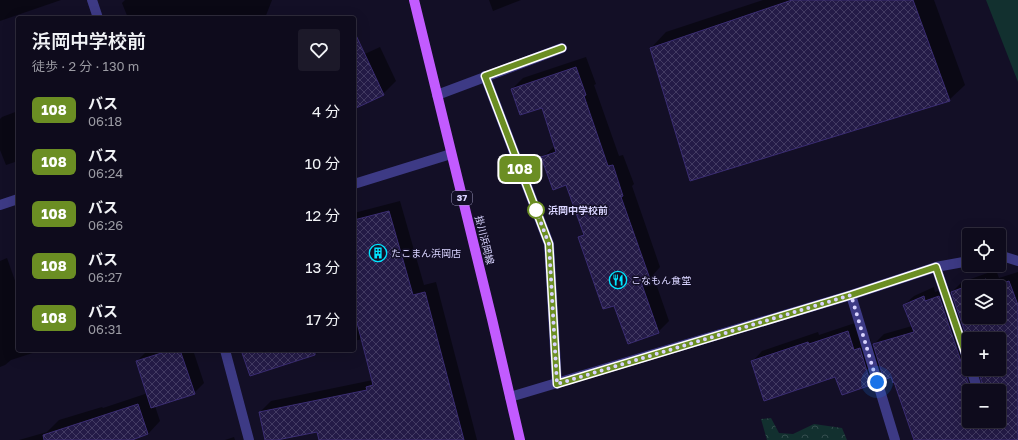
<!DOCTYPE html>
<html lang="ja">
<head>
<meta charset="utf-8">
<style>
  :root { --surface:#0e0b1c; --page:#1c1929; --text:#f1f3f6; --muted:#9b9ba3; --line:#2e2b3b }
  body { margin:0; font-family:"Golos Text","Noto Sans JP",sans-serif; background:var(--page); color:var(--text); height:100vh; display:flex; flex-direction:column; font-size:15px; white-space:nowrap }
  * { box-sizing:border-box; margin:0 }
  p { font-size:13px; color:var(--muted) }
  .icon { flex:none; width:22px; height:22px; fill:none; stroke:currentColor; stroke-width:2; stroke-linecap:round; stroke-linejoin:round }
  .map { position:relative; flex:1; overflow:hidden }
  .panel { position:absolute; left:16px; top:16px; width:340px; height:336px; display:flex; flex-direction:column; background:var(--surface); border-radius:4px; box-shadow:0 4px 16px #0002,0 0 0 1px var(--line) }
  .panel>* { flex:none }
  .badge { padding:0 8px; border-radius:6px; font-size:14px; line-height:26px }
  .tools { position:absolute; left:962px; top:228px; display:grid; gap:8px }
  .tools a { display:grid; place-items:center; width:44px; height:44px; border-radius:4px; background:var(--surface); box-shadow:0 4px 16px #0002,0 0 0 1px var(--line); font-size:20px }
  .you { position:absolute; width:20px; height:20px; margin:-10px; border:3px solid #fff; border-radius:50%; background:#1a73e8; box-shadow:0 0 0 6px #1a73e833 }
  .map>.badge { position:absolute; translate:-50% -50%; box-shadow:0 0 0 2px #fff }
  .round { display:grid; place-items:center; flex:none; width:42px; height:42px; border-radius:4px; background:var(--page) }
  .overview { display:flex; align-items:center; justify-content:space-between; height:68px; padding:0 16px }
  h1 { font-size:19px; font-weight:600; line-height:30px }
  ul { padding:0; list-style:none }
  li { display:flex; align-items:center; gap:12px; height:52px; padding:0 16px }
  li div { flex:1 }
  li b { display:block; font-size:15px }
  li em { font-style:normal }
  li .badge { min-width:44px; font-weight:700; text-align:center }
  .map>svg:first-child { display:block }
  .forest { fill:url(#forest-crowns) }
  .garden { fill:#12302f }
  .shadow { fill:#0007; fill-rule:evenodd }
  .building { fill:url(#building-cross-hatch); stroke:#3b2d73 }
  .lines { fill:none; stroke-linecap:round; stroke-linejoin:round }
  .minor { stroke:#3d3a85; stroke-width:10 }
  .major { stroke:#c25bff; stroke-width:10 }
  .line-casing { stroke:#fff; stroke-width:9 }
  .line { stroke:#6b8e23; stroke-width:6 }
  .walk { stroke:#d9d4ff; stroke-width:4; stroke-dasharray:0 7.2 }
  .stop-dot { fill:#fff; stroke:#6b8e23; stroke-width:2 }
  .labels { text-anchor:middle; stroke-width:3; stroke-linejoin:round; paint-order:stroke }
  .shield { fill:#130f26; stroke:#9e99be; stroke-width:1 }
  .shield-label { font-size:9px; font-weight:bold; fill:#d9d4ff }
  .stop-label { font-size:10px; font-weight:bold; fill:#d9d4ff; stroke:#130f26; text-anchor:start }
  .street-label { font-size:10px; fill:#d9d4ff; stroke:#130f26 }
  .poi-label { font-size:10px; fill:#d9d4ff; stroke:#130f26; text-anchor:start }
</style>
</head>
<body>
<div class="map">
<svg width="1018" height="440" viewBox="0 0 1018 440">
  <defs>
    <pattern id="forest-crowns" width="20" height="18" patternUnits="userSpaceOnUse"><rect width="20" height="18" fill="#12302f"/><path d="M2 6a3 3 0 1 1 6 0M12 15a3 3 0 1 1 6 0" fill="none" stroke="#344d4e"/></pattern>
    <pattern id="building-cross-hatch" width="8" height="8" patternUnits="userSpaceOnUse"><rect width="8" height="8" fill="#241b47"/><path d="M0 0l8 8M0 8l8-8" fill="none" stroke="#433b63"/></pattern>
  </defs>
  <rect width="100%" height="100%" fill="#130f26"/>
  <path class="forest" d="M771,418L779,433L793,434L814,424L842,428L847,440H767L761,419Z"/>
  <path class="garden" d="M986,0H1018V82Z"/>
  <g class="shadow">
    <path d="M0,0H61L0,21Z"/>
    <path d="M125,0H272L265,18H128L122,3Z"/>
    <path d="M489,0H521L493,11Z"/>
    <path d="M763,0H934L965,85L949,100L651,48L666,32Z"/>
    <path d="M380,47L396,81L383,94L354,105V59Z"/>
    <path d="M586,57L596,84L594,85L619,156L623,155L634,184L632,186L660,267L653,275L669,321L658,332L615,304L580,237L584,233L567,183L542,158L555,146L542,106L512,89L523,78Z"/>
    <path d="M18,111V161L6,165L0,150V119L2,117Z"/>
    <path d="M400,201L424,285L436,282L477,440H320L318,431L272,440H266L260,412L271,401L373,380L362,339L354,341V213Z"/>
    <path d="M7,258L18,289V350H42L11,360L5,365L0,367V261Z"/>
    <path d="M996,270L999,278L1018,272V436L1006,440H915L895,381L892,376L882,372L871,384L843,394L836,376L752,362L762,351L818,332L819,335L858,322L864,340L870,338L872,346L884,334L912,326L904,305L914,296L934,287L935,292L949,287L951,293L962,282ZM969,287H999V317H969ZM969,339H999V369H993L1003,395L999,396V421H969V404L961,361L969,352Z"/>
    <path d="M152,350H193L204,383L194,393L155,406L160,421L148,434L129,440H19L47,432L59,420L102,407L103,408L148,393L137,361L147,351Z"/>
    <path d="M242,350H327L251,375Z"/>
    <path d="M234,437L235,440H225Z"/>
  </g>
  <g class="building">
    <path d="M792,0H913L950,101L690,181L650,48Z"/>
    <path d="M354,31L384,95L354,109Z"/>
    <path d="M576,67L586,95L584,96L608,166L613,165L623,196L621,197L650,279L641,282L659,333L628,344L614,306L603,309L578,237L584,235L566,185L553,190L541,157L556,152L542,108L520,115L511,89Z"/>
    <path d="M389,211L413,295L425,292L464,440H319L317,432L277,440H265L259,412L367,390L366,387L373,385L354,311V220Z"/>
    <path d="M986,279L989,287H969V317H999V287H991L1009,281L1018,305V440H914L894,382L893,383L891,377L884,380L873,344L914,332L903,305L924,296L925,301L939,296L971,391H969V421H999V391H984L978,369H999V339H969V344L951,292Z"/>
    <path d="M848,331L854,350L860,348L871,385L842,395L835,377L764,401L751,361L808,342L809,344Z"/>
    <path d="M171,350H180L195,394L151,408L136,361Z"/>
    <path d="M241,350H315V355L250,376Z"/>
    <path d="M138,404L148,434L132,440H44L43,435Z"/>
  </g>
  <g class="lines">
    <g class="minor">
      <path d="M92,0L98,18"/>
      <path d="M485,76L549,244L557,384"/>
      <path d="M437,95L562,48"/>
      <path d="M354,184L451,154"/>
      <path d="M0,205L18,199"/>
      <path d="M999,256H1002L1018,261"/>
      <path d="M936,267L969,364"/>
      <path d="M851,295L895,440"/>
      <path d="M225,350L249,440"/>
      <path d="M971,369L978,391"/>
      <path d="M510,397L851,295L936,267L969,261"/>
    </g>
    <path class="major" d="M414,0L492,319L520,440"/>
  </g>
  <g class="lines">
    <defs>
      <path id="line" d="M562,48L485,76L549,244L557,384L851,295L936,267L969,364"/>
    </defs>
    <use href="#line" class="line-casing"/>
    <use href="#line" class="line"/>
    <path class="walk" d="M536,210L549,244L557,384L851,295L877,382"/>
  </g>
  <defs>
    <symbol id="building-ring" viewBox="-11 -11 22 22"><circle r="9.5" fill="#130f26" stroke="#00e5ff" stroke-width="1.5"/><path d="M-4-6H4V6H1V3H-1V6H-4ZM-2.5-4.3h1.7v1.8h-1.7ZM.8-4.3h1.7v1.8H.8ZM-2.5-1h1.7V.8h-1.7ZM.8-1h1.7V.8H.8Z" fill="#00e5ff"/></symbol>
    <symbol id="restaurant-ring" viewBox="-11 -11 22 22"><circle r="9.5" fill="#130f26" stroke="#00e5ff" stroke-width="1.5"/><path d="M-5-6h1v4h1v-4h1v4h1v-4h1v5L-1.5 .5V6h-2V.5L-5-1ZM5-6V6H3V1.5H1.5Q1.5-4 5-6Z" fill="#00e5ff"/></symbol>
  </defs>
  <g fill-rule="evenodd">
    <use href="#building-ring" x="368" y="243" width="20" height="20"/>
    <use href="#restaurant-ring" x="608" y="270" width="20" height="20"/>
  </g>
  <circle class="stop-dot" cx="536" cy="210" r="8"/>
  <g class="labels">
    <rect class="shield" x="452" y="191" width="20" height="14" rx="3"/>
    <g class="shield-label">
      <text x="462" y="201">37</text>
    </g>
    <g class="stop-label">
      <text x="548" y="214">浜岡中学校前</text>
    </g>
    <g class="street-label">
      <text transform="translate(485 240) rotate(76)" y="4">掛川浜岡線</text>
    </g>
    <g class="poi-label">
      <text x="391" y="257">たこまん浜岡店</text>
      <text x="631" y="284">こなもん食堂</text>
    </g>
  </g>
</svg>
<div class="tools">
<a><svg class="icon" aria-label="locate" viewBox="0 0 24 24"><circle cx="12" cy="12" r="6"/><path d="M12 2v4M12 18v4M2 12h4M18 12h4"/></svg></a>
<a><svg class="icon" aria-label="layers" viewBox="0 0 24 24"><path d="M12 4l9 5-9 5-9-5zM3 14l9 5 9-5"/></svg></a>
<a>+</a>
<a>−</a>
</div>
<div class="you" style="left:877px;top:382px"></div>
<b class="badge" style="left:520px;top:169px;background:#6b8e23;color:#fff">108</b>
<section class="panel">
<div class="overview"><div><h1>浜岡中学校前</h1><p>徒歩 · 2 分 · 130 m</p></div><a class="round"><svg class="icon" aria-label="heart" viewBox="0 0 24 24"><path d="M12 20l-8-8c-3-5 5-10 8-4 3-6 11-1 8 4z"/></svg></a></div>
<ul>
<li><span class="badge" style="background:#6b8e23;color:#fff">108</span><div><b>バス</b><p>06:18</p></div><em>4 分</em></li>
<li><span class="badge" style="background:#6b8e23;color:#fff">108</span><div><b>バス</b><p>06:24</p></div><em>10 分</em></li>
<li><span class="badge" style="background:#6b8e23;color:#fff">108</span><div><b>バス</b><p>06:26</p></div><em>12 分</em></li>
<li><span class="badge" style="background:#6b8e23;color:#fff">108</span><div><b>バス</b><p>06:27</p></div><em>13 分</em></li>
<li><span class="badge" style="background:#6b8e23;color:#fff">108</span><div><b>バス</b><p>06:31</p></div><em>17 分</em></li>
</ul>
</section>
</div>
</body>
</html>
